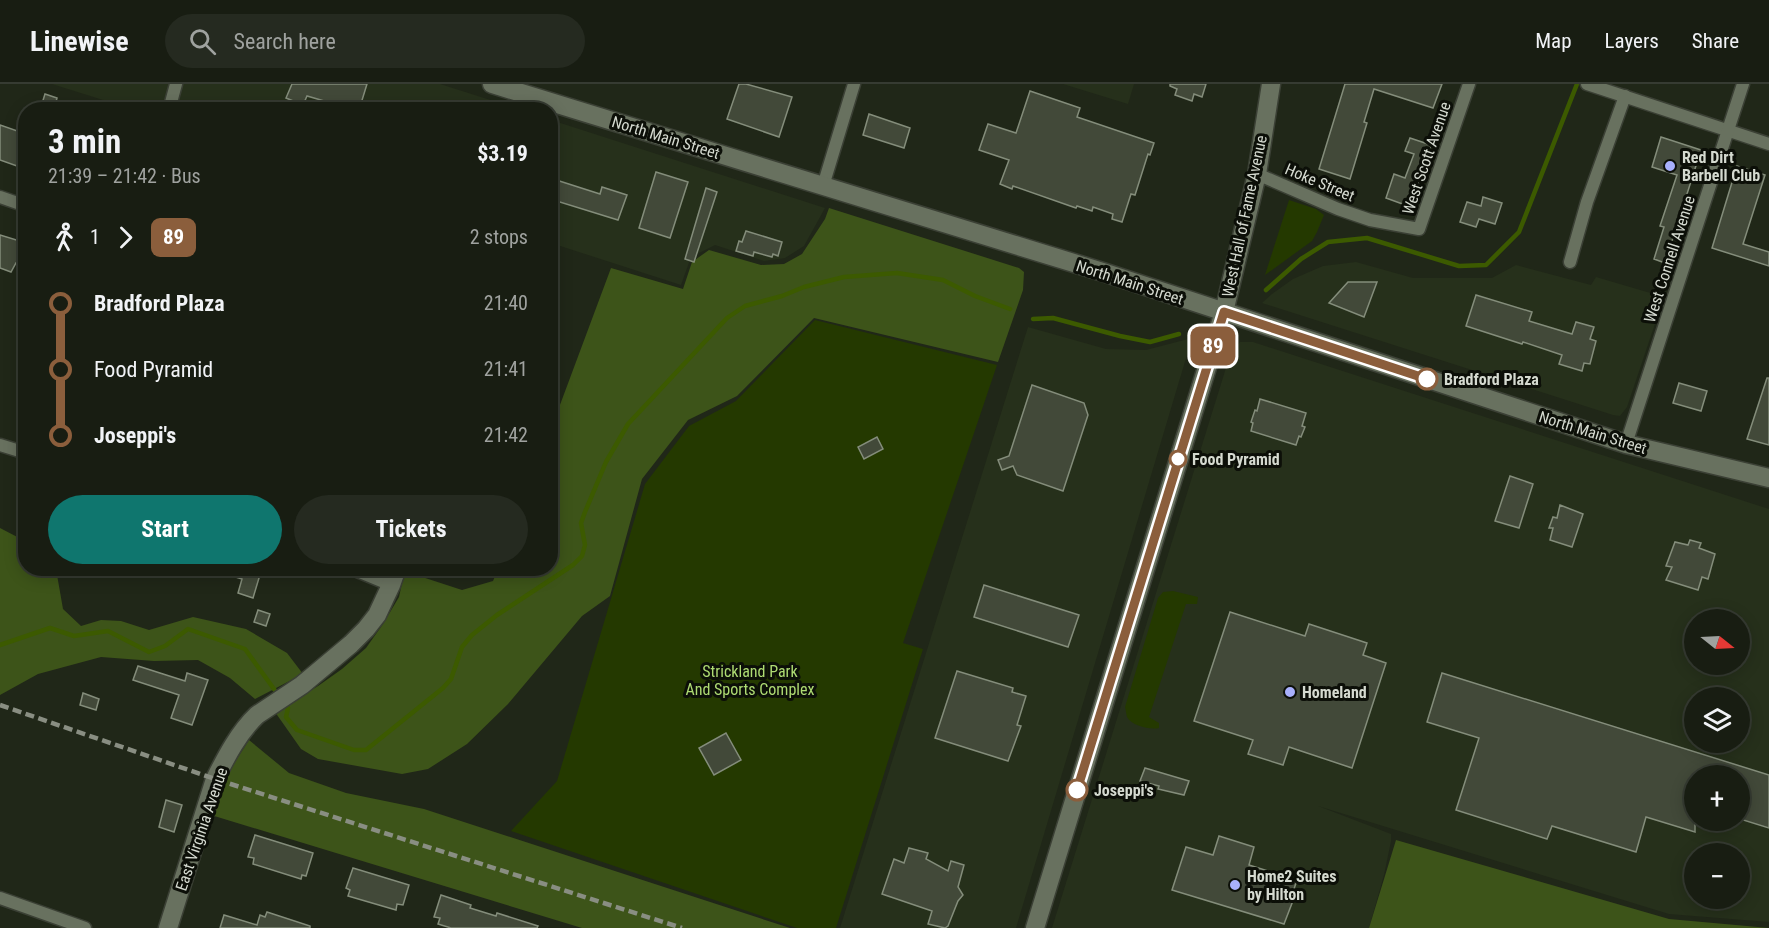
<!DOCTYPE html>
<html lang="en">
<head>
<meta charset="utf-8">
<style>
  :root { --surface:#181d12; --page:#252a20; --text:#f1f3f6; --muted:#9fa29f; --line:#363b32; --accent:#0f766e }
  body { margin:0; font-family:"Roboto Condensed",sans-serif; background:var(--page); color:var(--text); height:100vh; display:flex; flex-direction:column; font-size:22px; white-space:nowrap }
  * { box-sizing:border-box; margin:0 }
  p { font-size:20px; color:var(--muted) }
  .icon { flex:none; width:33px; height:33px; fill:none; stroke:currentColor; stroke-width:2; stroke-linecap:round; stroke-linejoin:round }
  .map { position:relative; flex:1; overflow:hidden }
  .sheet { position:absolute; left:18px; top:18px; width:540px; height:474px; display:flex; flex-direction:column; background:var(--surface); border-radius:24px; box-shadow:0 3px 15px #0003,0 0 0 2px var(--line) }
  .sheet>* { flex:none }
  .badge { padding:0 12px; border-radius:9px; font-size:21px; line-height:39px }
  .needle { width:39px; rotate:108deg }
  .controls { position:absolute; left:1684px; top:525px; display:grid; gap:12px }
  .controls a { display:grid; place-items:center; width:66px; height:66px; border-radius:50%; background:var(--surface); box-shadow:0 3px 15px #0003,0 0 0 2px var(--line); font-size:30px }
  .map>.badge { position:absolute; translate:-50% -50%; box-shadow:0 0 0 3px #fff }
  .legs { display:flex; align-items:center; gap:9px; height:66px; padding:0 30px; font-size:20px }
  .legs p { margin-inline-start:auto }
  .overview { display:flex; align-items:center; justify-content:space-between; height:102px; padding:0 30px }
  h1 { font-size:33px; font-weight:700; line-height:45px }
  .cta { display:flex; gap:12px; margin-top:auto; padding:12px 30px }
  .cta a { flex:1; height:69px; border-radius:36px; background:var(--accent); color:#fff; font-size:24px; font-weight:700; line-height:69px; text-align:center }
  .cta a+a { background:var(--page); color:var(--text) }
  ul { padding:0 30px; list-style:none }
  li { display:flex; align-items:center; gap:21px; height:66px; font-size:22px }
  li i { display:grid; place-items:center; width:9px; height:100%; margin:0 8px; background:currentColor }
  li i::after { content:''; width:15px; height:15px; margin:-8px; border:4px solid; border-radius:50%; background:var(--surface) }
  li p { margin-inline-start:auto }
  li:first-child i { background:linear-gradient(#0000 50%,currentColor 0) }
  li:last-child i { background:linear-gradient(currentColor 50%,#0000 0) }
  header { display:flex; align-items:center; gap:36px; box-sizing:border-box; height:84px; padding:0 30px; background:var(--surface); border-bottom:2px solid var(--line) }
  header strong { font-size:28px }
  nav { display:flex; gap:33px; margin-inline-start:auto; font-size:21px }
  .search { width:420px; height:54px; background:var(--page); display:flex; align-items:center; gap:15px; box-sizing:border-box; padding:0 21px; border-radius:33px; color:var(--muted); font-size:22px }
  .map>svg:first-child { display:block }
  .built { fill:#26301b; fill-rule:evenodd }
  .green { fill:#243900 }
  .forest { fill:#3d5419 }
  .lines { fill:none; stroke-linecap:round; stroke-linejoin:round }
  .stream { stroke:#3c5a00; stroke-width:4.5 }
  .building { fill:#424939; stroke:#848d7b; stroke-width:1.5 }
  .street-casing { stroke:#3b4035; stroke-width:15 }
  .secondary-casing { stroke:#3b4035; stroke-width:21 }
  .street { stroke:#68715f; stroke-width:12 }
  .secondary { stroke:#68715f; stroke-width:18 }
  .rail { stroke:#898e82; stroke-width:4.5; stroke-dasharray:9 4.5; stroke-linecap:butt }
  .line-1-casing { stroke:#fff; stroke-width:14 }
  .line-1 { stroke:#8b5e3c; stroke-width:9 }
  .poi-dot { fill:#a8b0fc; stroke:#0c0f08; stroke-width:2 }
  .stop-1-dot { fill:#fff; stroke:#8b5e3c; stroke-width:3 }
  .labels { text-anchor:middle; stroke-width:6; stroke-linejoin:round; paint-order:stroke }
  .street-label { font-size:16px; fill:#d5dad0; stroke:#0c0f08 }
  .poi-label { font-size:16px; font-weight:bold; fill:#d5dad0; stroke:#0c0f08; text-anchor:start }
  .stop-label { font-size:16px; font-weight:bold; fill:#d5dad0; stroke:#0c0f08; text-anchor:start }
  .park-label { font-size:16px; fill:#aedb73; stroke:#0c0f08 }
</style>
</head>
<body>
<header>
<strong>Linewise</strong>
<div class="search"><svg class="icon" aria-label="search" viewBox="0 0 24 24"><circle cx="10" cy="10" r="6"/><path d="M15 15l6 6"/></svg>Search here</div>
<nav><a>Map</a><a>Layers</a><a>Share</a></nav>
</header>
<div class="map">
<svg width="1769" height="844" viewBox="0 0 1769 844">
  <rect width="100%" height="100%" fill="#202718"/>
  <g class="built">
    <path d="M52,0H440L519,25H132Z"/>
    <path d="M1063,0H1134L1128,20Z"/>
    <path d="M551,36L825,124L804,162L785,174L764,177L715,161L691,173L681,201L551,159Z"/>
    <path d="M1356,178L1413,194H1492L1516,181L1591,201L1596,193L1664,213L1627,323L1620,332L1613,331L1262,219L1272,210L1293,195L1323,182Z"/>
    <path d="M1028,243L1106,265L1146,266L1192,254L1016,844H840Z"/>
    <path d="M1240,258H1253L1769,425V838L1669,830L1318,722L1391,750V757L1384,791L1369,844H1052L1230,271ZM1695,536H1740V580H1695ZM1695,614H1740V658H1695ZM1695,692H1740V736H1695ZM1695,770H1740V814H1695Z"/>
  </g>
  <g class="green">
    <path d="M1289,116L1316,125L1324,131L1317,148L1312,157L1265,191Z"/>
    <path d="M815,236L997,281L903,559L923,565L836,844H797L511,747L557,697L645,400L689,342L736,317Z"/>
    <path d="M1173,507L1198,513L1197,520H1186L1149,633L1159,639V644C1150,646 1132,642 1127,633C1126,630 1126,626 1125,623L1158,514L1163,508Z"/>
  </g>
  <g class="forest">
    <path d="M829,124L1019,184L1024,188L1023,206L998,278L814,234L737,312L688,336L642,395L610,512L582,532L508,620L467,660L428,685L402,690L318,675L301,665L275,628L318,602L342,585L366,564L383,540L399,513L404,490H413L462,506L493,497L498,485L550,484L551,345L611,184L683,205L692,178L709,166L761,181L784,180L802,170L825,135Z"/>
    <path d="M0,444L25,457L26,484L56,485L63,525L81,542L101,536L121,537L149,546L193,533L246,545L287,569L303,590L255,615L230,594L198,576L154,577L101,573L38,590L0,611Z"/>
    <path d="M249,656L289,689L346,709L424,725L790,844H582L211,731L220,701Z"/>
    <path d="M1396,756L1669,835L1769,844H1369Z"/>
  </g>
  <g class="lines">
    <g class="stream">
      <path d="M1266,206L1301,175L1328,158L1367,154L1459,182L1486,181L1519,148L1577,0"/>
      <path d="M1033,235L1053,234L1120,252L1150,258L1179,250"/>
      <path d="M0,561L50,544L74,552L108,547L149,568L165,562L188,545L245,565L279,612"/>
      <path d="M284,618L288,624L286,633L297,646L354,666H366L443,604L451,595L462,563L472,551L497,531L573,481L582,472L585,461L581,439L585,428L606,378L628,340L727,234L745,222L782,212L804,203L844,193L897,189L943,196L975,212L1010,225"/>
    </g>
  </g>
  <g class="building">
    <path d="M292,0H367L359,26H337L338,21L307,12L303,21L286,14Z"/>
    <path d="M739,0H746L792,13L779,53L727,35Z"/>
    <path d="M1170,0H1206L1202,13L1194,10L1192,17L1175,11L1177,5L1170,2Z"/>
    <path d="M1345,0H1442L1433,24L1374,5L1364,38L1367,39L1350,95L1319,85Z"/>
    <path d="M1030,7L1080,24L1077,33L1154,59L1150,71L1148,70L1135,111L1131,110L1122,138L1112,135L1113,130L1093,123L1092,127L1077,122L1076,124L1013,102L1012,105L1000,100L1009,76L979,66L988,40L1016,49Z"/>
    <path d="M45,10L57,14L54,26H40Z"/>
    <path d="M869,30L910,44L904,64L863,51Z"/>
    <path d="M0,41L26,50V80L18,78L17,82L0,76Z"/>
    <path d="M1661,53L1701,66L1665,179L1654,175L1664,143L1660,142L1677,91L1652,83Z"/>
    <path d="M1410,54L1431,61L1415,110L1412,109L1408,122L1386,114L1394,90L1405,94L1414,70L1405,67Z"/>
    <path d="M1737,82L1765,91L1743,160L1769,168V182L1712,164Z"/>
    <path d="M656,88L688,98L670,154L639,144Z"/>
    <path d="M550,94L600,110L602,103L627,111L618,136L550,115Z"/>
    <path d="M706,104L717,108L694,178L685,175Z"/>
    <path d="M1483,113L1502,119L1495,140L1479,135L1476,143L1460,138L1467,118L1481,122Z"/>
    <path d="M746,147L782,158L778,172L773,170L772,173L754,168L753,172L736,167L739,157L742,158Z"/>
    <path d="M0,151L23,158L21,166L26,167V171L22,181L16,179L11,188L0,184Z"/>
    <path d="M1348,198H1377L1364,233L1329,219Z"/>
    <path d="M1476,211L1532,228L1529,237L1572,250L1576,238L1594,243L1590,255L1596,257L1590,280L1584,279L1582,287L1559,280L1562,271L1523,258L1522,260L1466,242Z"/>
    <path d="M1767,294H1769V361L1747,355Z"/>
    <path d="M1679,299L1707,307L1701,327L1673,319Z"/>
    <path d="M1032,301L1084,319L1088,331L1063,407L1017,391L1013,382L1002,386L998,376L1009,372Z"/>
    <path d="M1260,315L1306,329L1302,342L1305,343L1301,353L1299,352L1296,361L1251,347L1253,339L1251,338L1255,326L1257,327Z"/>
    <path d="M877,353L883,365L864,375L858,363Z"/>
    <path d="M1510,392L1533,400L1519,444L1495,437Z"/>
    <path d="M1560,421L1583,430L1572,463L1550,456L1553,444H1549L1553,433L1557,434Z"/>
    <path d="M1690,456L1701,459L1699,464L1715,470L1708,495L1702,493L1698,506L1666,496L1672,483L1666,482L1675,458L1688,461Z"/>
    <path d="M217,484H262L253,514L238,509L242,495L216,487Z"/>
    <path d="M984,501L1079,531L1068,563L974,533Z"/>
    <path d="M258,526L270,530L266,542L254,538Z"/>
    <path d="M1230,528L1305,552L1309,540L1367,559L1363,571L1386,579L1352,684L1289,663L1283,681L1248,670L1253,656L1194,637Z"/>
    <path d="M138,582L185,597L187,589L208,596L192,641L171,634L179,611L133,596Z"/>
    <path d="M957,587L1013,604L1012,608L1026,612L1017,641L1021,642L1008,677L935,654Z"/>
    <path d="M1442,589L1769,691V744L1740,735V692H1695V748L1646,733L1636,768L1552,742L1547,755L1456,726L1479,654L1427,638Z"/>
    <path d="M83,609L99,615L96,626L80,621Z"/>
    <path d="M726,649L741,676L714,691L699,664Z"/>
    <path d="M1145,684L1189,697L1184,711L1158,705L1159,702L1140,697Z"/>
    <path d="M166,716L182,721L174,748L159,743Z"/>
    <path d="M255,751L313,769L306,792L302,791L301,795L253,780L254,774L248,773Z"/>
    <path d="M1219,752L1254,763L1249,781L1297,796L1291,814H1294L1284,840L1172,806L1186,763L1213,771Z"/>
    <path d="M909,764L928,769L926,775L948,787L951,777L964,781L958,803L963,811L958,817L948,842L945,844L928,840L932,827L882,810L894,775L904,779Z"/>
    <path d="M353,784L409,801L403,821L397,820L396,826L348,812L350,806L346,804Z"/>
    <path d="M441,811L471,821L470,824L496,832L497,829L538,842L537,844H451L438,840L440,834L434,833Z"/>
    <path d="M267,828L310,842V844H220L224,831L257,841L260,831L265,833Z"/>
  </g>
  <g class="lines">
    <defs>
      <g id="street">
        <path d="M1587,0L1769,60"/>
        <path d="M169,26L176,0"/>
        <path d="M1257,90L1338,125L1370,136L1419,145L1469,0"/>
        <path d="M823,102L854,0"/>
        <path d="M0,113L26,122"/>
        <path d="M1570,178L1587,118L1625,12"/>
        <path d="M1626,360L1743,0"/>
        <path d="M0,361L26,369"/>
        <path d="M350,484L391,501"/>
        <path d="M0,814L85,844"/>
      </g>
      <g id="secondary">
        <path d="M492,0L1103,188L1626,360L1769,394"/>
        <path d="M168,844L215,695C226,673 239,648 257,631L302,601L351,560L366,545L377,531L391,501L397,484"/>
        <path d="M1035,844L1224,228L1257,90L1271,0"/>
      </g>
    </defs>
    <use href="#street" class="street-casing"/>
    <use href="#secondary" class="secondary-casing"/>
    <use href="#street" class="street"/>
    <use href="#secondary" class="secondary"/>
    <path class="rail" d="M0,621L215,695L682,844"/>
  </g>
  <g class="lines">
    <defs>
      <path id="line-1" d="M1077,706L1224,228L1427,295"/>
    </defs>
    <use href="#line-1" class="line-1-casing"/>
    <use href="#line-1" class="line-1"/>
  </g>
  <g class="poi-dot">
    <circle cx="1670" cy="82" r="6"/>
    <circle cx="1290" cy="608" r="6"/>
    <circle cx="1235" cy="801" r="6"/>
  </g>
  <g class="stop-1-dot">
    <circle cx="1427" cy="295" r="10"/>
    <circle cx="1178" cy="375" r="8"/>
    <circle cx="1077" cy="706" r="10"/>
  </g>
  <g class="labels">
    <g class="street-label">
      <text transform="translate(666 53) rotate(17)" y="6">North Main Street</text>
      <text transform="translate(1426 74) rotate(-71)" y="6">West Scott Avenue</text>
      <text transform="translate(1320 98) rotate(23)" y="6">Hoke Street</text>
      <text transform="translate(1244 132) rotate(-78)" y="6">West Hall of Fame Avenue</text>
      <text transform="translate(1669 175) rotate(-72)" y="6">West Connell Avenue</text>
      <text transform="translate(1130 198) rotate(18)" y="6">North Main Street</text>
      <text transform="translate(1593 348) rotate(17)" y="6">North Main Street</text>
      <text transform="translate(201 745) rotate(-71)" y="6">East Virginia Avenue</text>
    </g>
    <g class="poi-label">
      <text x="1682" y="79">Red Dirt<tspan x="1682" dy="18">Barbell Club</tspan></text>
      <text x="1302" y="614">Homeland</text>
      <text x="1247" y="798">Home2 Suites<tspan x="1247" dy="18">by Hilton</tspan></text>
    </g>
    <g class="stop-label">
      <text x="1444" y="301">Bradford Plaza</text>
      <text x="1192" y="381">Food Pyramid</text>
      <text x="1094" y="712">Joseppi's</text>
    </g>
    <g class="park-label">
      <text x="750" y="593">Strickland Park<tspan x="750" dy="18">And Sports Complex</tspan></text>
    </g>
  </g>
</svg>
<div class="controls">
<a><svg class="needle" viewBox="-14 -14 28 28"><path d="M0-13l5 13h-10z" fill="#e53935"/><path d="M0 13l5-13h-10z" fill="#9fa29f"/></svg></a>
<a><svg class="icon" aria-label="layers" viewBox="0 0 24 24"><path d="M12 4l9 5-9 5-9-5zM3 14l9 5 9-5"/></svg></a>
<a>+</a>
<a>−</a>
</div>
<b class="badge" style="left:1213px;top:262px;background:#8b5e3c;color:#fff">89</b>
<section class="sheet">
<div class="overview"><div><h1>3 min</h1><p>21:39 – 21:42 · Bus</p></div><b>$3.19</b></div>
<div class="legs"><svg class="icon" aria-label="walk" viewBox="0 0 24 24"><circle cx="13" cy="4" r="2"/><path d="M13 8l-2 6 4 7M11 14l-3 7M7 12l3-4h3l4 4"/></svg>1<svg class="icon" aria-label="forward" viewBox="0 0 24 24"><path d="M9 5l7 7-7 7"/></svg><b class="badge" style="background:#8b5e3c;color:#fff">89</b><p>2 stops</p></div>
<ul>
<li><i style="color:#8b5e3c"></i><b>Bradford Plaza</b><p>21:40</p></li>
<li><i style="color:#8b5e3c"></i><span>Food Pyramid</span><p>21:41</p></li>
<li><i style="color:#8b5e3c"></i><b>Joseppi's</b><p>21:42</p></li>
</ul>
<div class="cta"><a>Start</a><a>Tickets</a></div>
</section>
</div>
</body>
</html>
